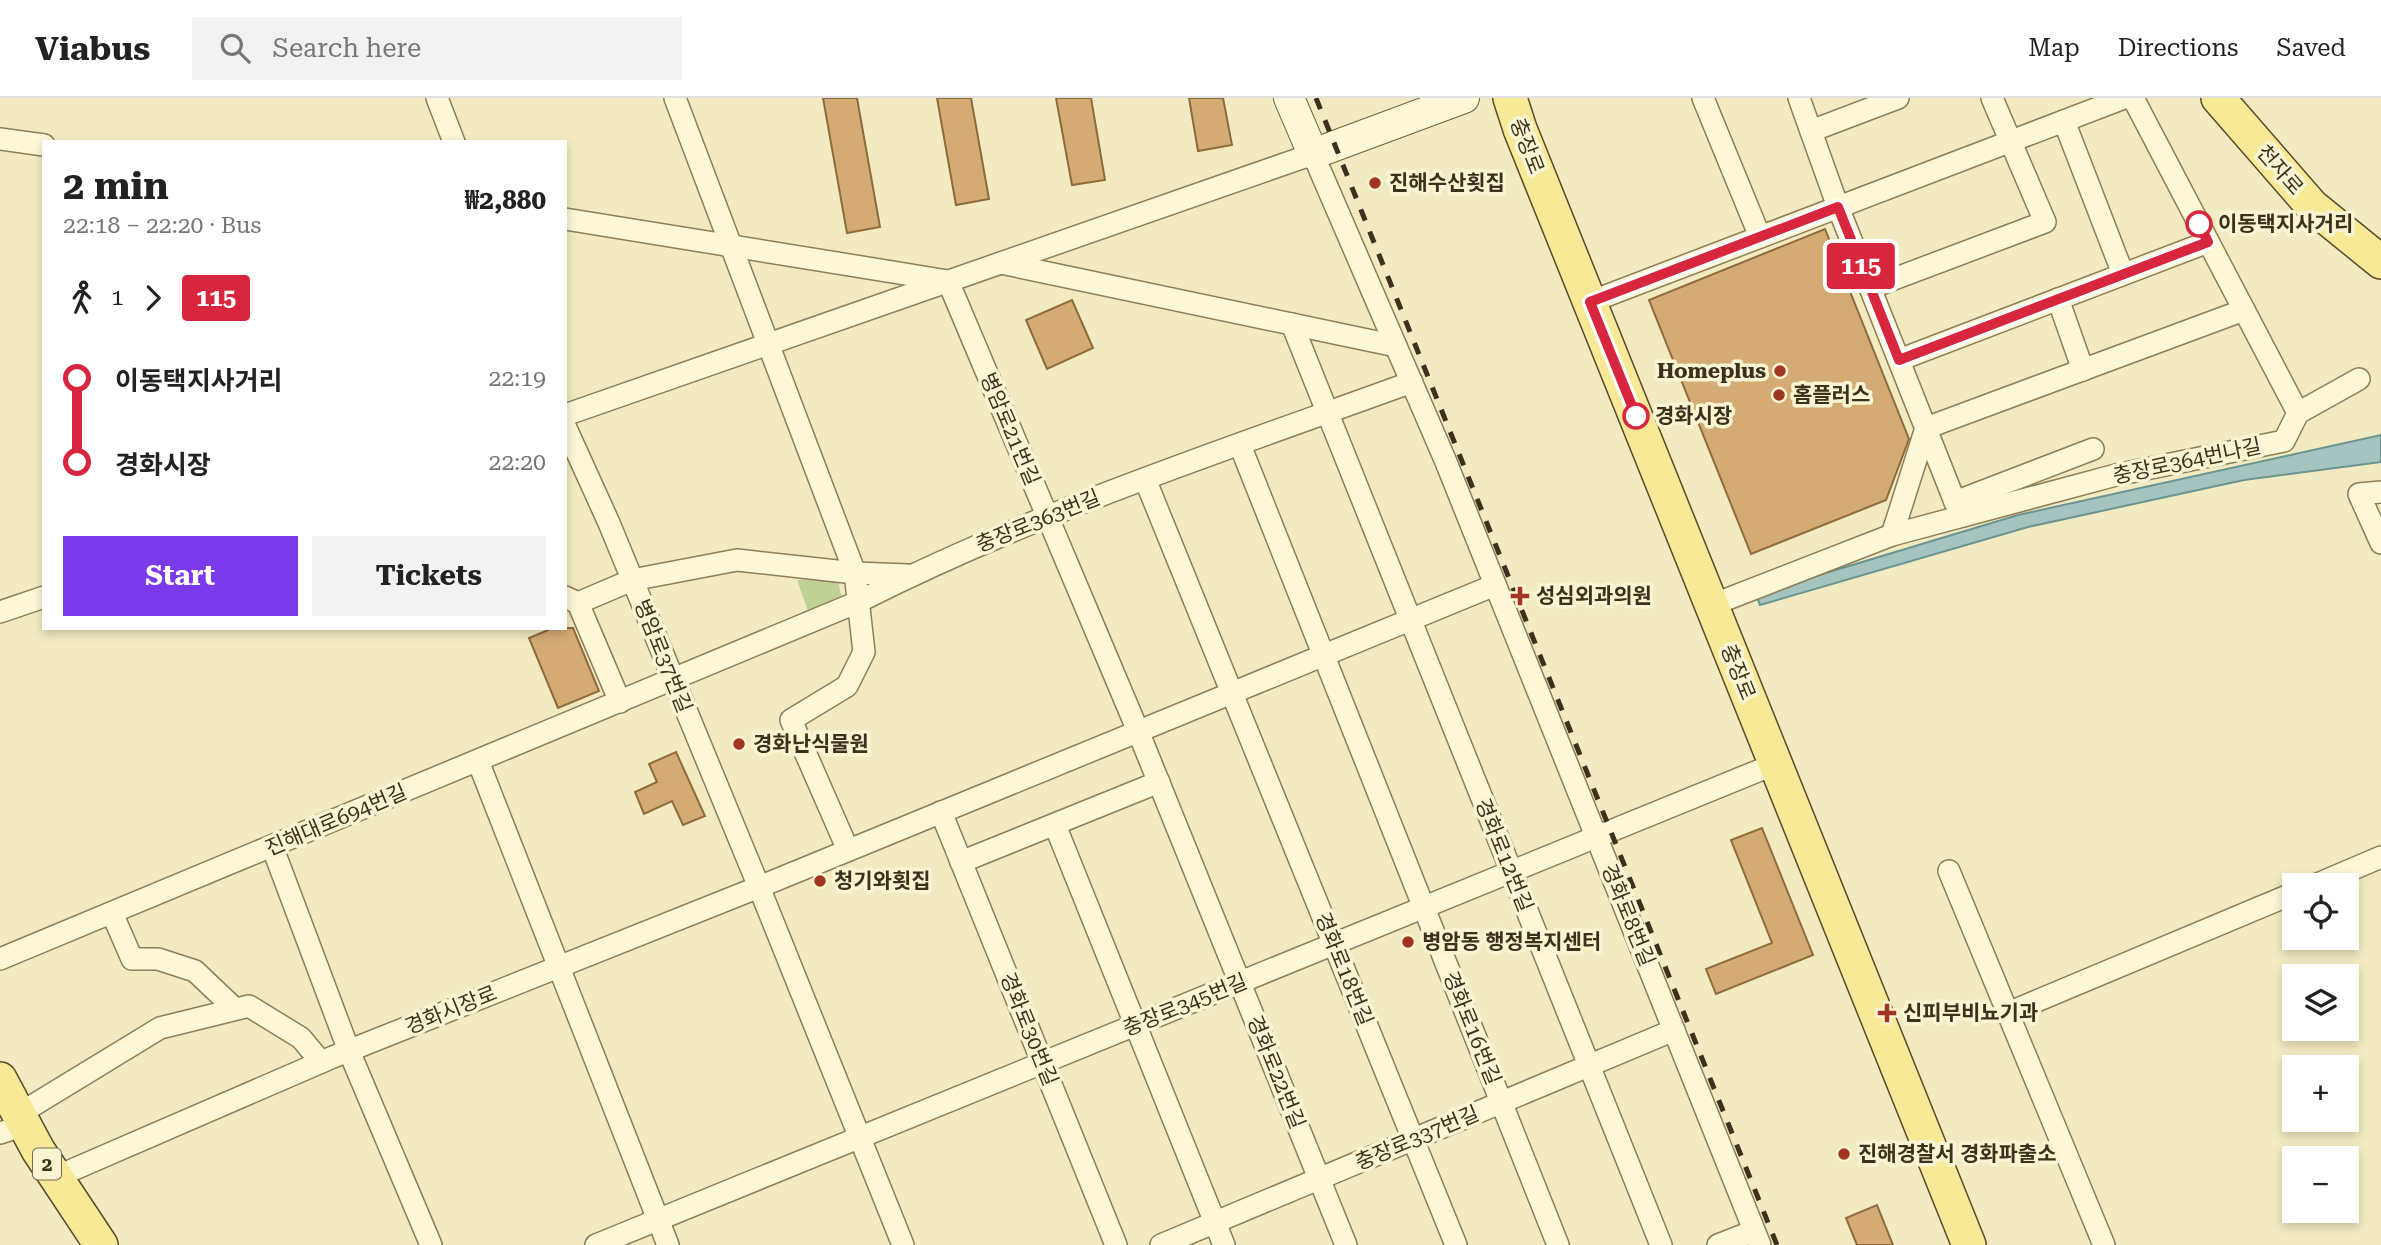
<!DOCTYPE html>
<html lang="en">
<head>
<meta charset="utf-8">
<style>
  :root { --surface:#fff; --page:#f2f2f2; --text:#222; --muted:#767676; --line:#e0e0e0; --accent:#7c3aed }
  body { margin:0; font-family:"Roboto Serif","Noto Sans KR",serif; background:var(--page); color:var(--text); height:100vh; display:flex; flex-direction:column; font-size:26px; white-space:nowrap }
  * { box-sizing:border-box; margin:0 }
  p { font-size:23px; color:var(--muted) }
  .icon { flex:none; width:38px; height:38px; fill:none; stroke:currentColor; stroke-width:2; stroke-linecap:round; stroke-linejoin:round }
  .map { position:relative; flex:1; overflow:hidden }
  .details { position:absolute; left:42px; top:42px; width:525px; height:490px; display:flex; flex-direction:column; background:var(--surface); border-radius:0px; box-shadow:0 4px 10px #0003 }
  .details>* { flex:none }
  .badge { padding:0 14px; border-radius:5px; font-size:24px; line-height:46px }
  .buttons { position:absolute; left:2282px; top:775px; display:grid; gap:14px }
  .buttons a { display:grid; place-items:center; width:77px; height:77px; border-radius:0px; background:var(--surface); box-shadow:0 4px 10px #0003; font-size:35px }
  .map>.badge { position:absolute; translate:-50% -50%; box-shadow:0 0 0 4px #fff }
  .legs { display:flex; align-items:center; gap:10px; height:77px; padding:0 21px; font-size:23px }
  .legs p { margin-inline-start:auto }
  .overview { display:flex; align-items:center; justify-content:space-between; height:119px; padding:0 21px }
  h1 { font-size:38px; font-weight:700; line-height:52px }
  .action { display:flex; gap:14px; margin-top:auto; padding:14px 21px }
  .action a { flex:1; height:80px; border-radius:0px; background:var(--accent); color:#fff; font-size:28px; font-weight:700; line-height:80px; text-align:center }
  .action a+a { background:var(--page); color:var(--text) }
  ul { padding:0 21px; list-style:none }
  li { display:flex; align-items:center; gap:24px; height:84px; font-size:26px }
  li i { display:grid; place-items:center; width:10px; height:100%; margin:0 9px; background:currentColor }
  li i::after { content:''; width:18px; height:18px; margin:-9px; border:5px solid; border-radius:50%; background:var(--surface) }
  li p { margin-inline-start:auto }
  li:first-child i { background:linear-gradient(#0000 50%,currentColor 0) }
  li:last-child i { background:linear-gradient(currentColor 50%,#0000 0) }
  header { display:flex; align-items:center; gap:42px; box-sizing:border-box; height:98px; padding:0 35px; background:var(--surface); border-bottom:2px solid var(--line) }
  header strong { font-size:33px }
  nav { display:flex; gap:38px; margin-inline-start:auto; font-size:24px }
  .search { width:490px; height:63px; background:var(--page); display:flex; align-items:center; gap:18px; box-sizing:border-box; padding:0 24px; border-radius:0px; color:var(--muted); font-size:26px }
  .map>svg:first-child { display:block }
  .green { fill:#c0d195 }
  .water { fill:#a5c4c0; stroke:#6a9490; stroke-width:2 }
  .building { fill:#d4ab74; stroke:#8f6a3b; stroke-width:2 }
  .lines { fill:none; stroke-linecap:round; stroke-linejoin:round }
  .street-casing { stroke:#8e7d57; stroke-width:24 }
  .secondary-casing { stroke:#705e3a; stroke-width:32 }
  .primary-casing { stroke:#5b492c; stroke-width:36 }
  .street { stroke:#fcf7d6; stroke-width:21 }
  .secondary { stroke:#fcf7d6; stroke-width:30 }
  .primary { stroke:#f8e997; stroke-width:33 }
  .rail { stroke:#3c311d; stroke-width:5; stroke-dasharray:12 12; stroke-linecap:butt }
  .line-1-casing { stroke:#fff; stroke-width:16 }
  .line-1 { stroke:#d7263d; stroke-width:10 }
  .poi-dot { fill:#a23522; stroke:#f9f4d2; stroke-width:2.5 }
  .stop-1-dot { fill:#fff; stroke:#d7263d; stroke-width:3.5 }
  .labels { text-anchor:middle; stroke-width:7; stroke-linejoin:round; paint-order:stroke }
  .shield { fill:#f9f4d2; stroke:#756c53; stroke-width:2 }
  .shield-label { font-size:19px; font-weight:bold; fill:#3c311d }
  .street-label { font-size:21px; fill:#3c311d; stroke:#f9f4d2 }
  .poi-label { font-size:21px; font-weight:bold; fill:#3c311d; stroke:#f9f4d2; text-anchor:start }
  .stop-label { font-size:21px; font-weight:bold; fill:#3c311d; stroke:#f9f4d2; text-anchor:start }
</style>
</head>
<body>
<header>
<strong>Viabus</strong>
<div class="search"><svg class="icon" aria-label="search" viewBox="0 0 24 24"><circle cx="10" cy="10" r="6"/><path d="M15 15l6 6"/></svg>Search here</div>
<nav><a>Map</a><a>Directions</a><a>Saved</a></nav>
</header>
<div class="map">
<svg width="2381" height="1147" viewBox="0 0 2381 1147">
  <rect width="100%" height="100%" fill="#f2ebc2"/>
  <path class="green" d="M837,479L842,501L808,513L797,482Z"/>
  <path class="water" d="M2381,337V364L2244,382L2028,429L1760,507L1756,496L2018,417Z"/>
  <g class="building">
    <path d="M823,0H857L880,129L847,135Z"/>
    <path d="M937,0H971L989,101L956,107Z"/>
    <path d="M1056,0H1091L1105,82L1072,87Z"/>
    <path d="M1189,0H1223L1232,47L1198,53Z"/>
    <path d="M1825,131L1909,341L1886,402L1751,456L1649,202Z"/>
    <path d="M1072,202L1093,250L1047,271L1026,222Z"/>
    <path d="M553,530H573L599,593L558,610L529,540Z"/>
    <path d="M676,654L705,718L683,727L672,703L644,716L635,694L657,684L649,666Z"/>
    <path d="M1762,730L1813,857L1716,896L1706,871L1772,845L1731,742Z"/>
    <path d="M1877,1107L1893,1147H1857L1846,1120Z"/>
  </g>
  <g class="lines">
    <defs>
      <g id="street">
        <path d="M437,0L454,44"/>
        <path d="M675,0L855,475L864,554L847,588L791,622L848,752"/>
        <path d="M1703,0L1760,139"/>
        <path d="M1799,0L1838,109L1955,404L1963,418"/>
        <path d="M2064,23L2123,176"/>
        <path d="M1811,33L1898,0"/>
        <path d="M0,41L44,47"/>
        <path d="M565,121L948,183L1138,633L1346,1147"/>
        <path d="M1001,165L1396,248"/>
        <path d="M1870,190L2045,124L1992,0"/>
        <path d="M2058,201L2083,272"/>
        <path d="M1590,204L2124,0"/>
        <path d="M1292,226L1661,1147"/>
        <path d="M1899,262L2208,144"/>
        <path d="M2298,315L2359,281"/>
        <path d="M565,317L1313,56L1446,364L1760,1147"/>
        <path d="M565,328L609,425L759,789L903,1147"/>
        <path d="M1240,347L1558,1147"/>
        <path d="M1145,381L1456,1147"/>
        <path d="M2381,394L2359,396L2381,445"/>
        <path d="M1955,404L2093,351"/>
        <path d="M1892,437L1926,330L2244,212"/>
        <path d="M565,499L578,505L632,482L737,462L855,475L908,477"/>
        <path d="M578,505L620,604"/>
        <path d="M1712,507L1892,437L2116,377L2284,343L2298,315L2133,0"/>
        <path d="M0,514L44,499"/>
        <path d="M478,663L668,1147"/>
        <path d="M941,714L1116,1147"/>
        <path d="M1055,727L1224,1147"/>
        <path d="M272,748L349,953L431,1147"/>
        <path d="M961,764L1159,684"/>
        <path d="M1949,773L2104,1147"/>
        <path d="M2313,788L2381,759"/>
        <path d="M112,815L132,861H158L195,873L234,910"/>
        <path d="M0,861L858,504C1035,414 1225,352 1412,284"/>
        <path d="M2008,915L2294,795"/>
        <path d="M19,1016L160,930L249,908L301,940L321,964"/>
        <path d="M0,1035L25,1027"/>
        <path d="M56,1079L333,959L759,789L1495,487"/>
        <path d="M596,1147L1775,666"/>
        <path d="M1161,1147L1674,932"/>
        <path d="M1718,1147L1754,1133"/>
      </g>
      <path id="secondary" d="M1289,0L1313,56L1464,0"/>
      <g id="primary">
        <path d="M1510,0L1520,31L1969,1147"/>
        <path d="M2218,0L2312,108L2381,164"/>
        <path d="M0,981L38,1052L101,1147"/>
      </g>
    </defs>
    <use href="#street" class="street-casing"/>
    <use href="#secondary" class="secondary-casing"/>
    <use href="#primary" class="primary-casing"/>
    <use href="#street" class="street"/>
    <use href="#secondary" class="secondary"/>
    <use href="#primary" class="primary"/>
    <path class="rail" d="M1316,0L1777,1147"/>
  </g>
  <g class="lines">
    <defs>
      <path id="line-1" d="M1636,318L1590,204L1838,109L1899,262L2208,144L2199,126"/>
    </defs>
    <use href="#line-1" class="line-1-casing"/>
    <use href="#line-1" class="line-1"/>
  </g>
  <g class="poi-dot">
    <circle cx="1375" cy="85" r="7"/>
    <circle cx="1780" cy="273" r="7"/>
    <circle cx="1779" cy="297" r="7"/>
    <path d="M1516.5 487.5h7v7h7v7h-7v7h-7v-7h-7v-7h7z"/>
    <circle cx="739" cy="646" r="7"/>
    <circle cx="820" cy="783" r="7"/>
    <circle cx="1408" cy="844" r="7"/>
    <path d="M1883.5 904.5h7v7h7v7h-7v7h-7v-7h-7v-7h7z"/>
    <circle cx="1844" cy="1056" r="7"/>
  </g>
  <g class="stop-1-dot">
    <circle cx="2199" cy="126" r="12"/>
    <circle cx="1636" cy="318" r="12"/>
  </g>
  <g class="labels">
    <rect class="shield" x="33" y="1050.5" width="28" height="31" rx="5"/>
    <g class="shield-label">
      <text x="47" y="1073">2</text>
    </g>
    <g class="street-label">
      <text transform="translate(1527 48) rotate(69)" y="7">충장로</text>
      <text transform="translate(2280 72) rotate(49)" y="7">천자로</text>
      <text transform="translate(1010 331) rotate(67)" y="7">병암로21번길</text>
      <text transform="translate(2187 363) rotate(-12)" y="7">충장로364번나길</text>
      <text transform="translate(1038 423) rotate(-22)" y="7">충장로363번길</text>
      <text transform="translate(663 558) rotate(68)" y="7">병암로37번길</text>
      <text transform="translate(1738 574) rotate(68)" y="7">충장로</text>
      <text transform="translate(336 722) rotate(-23)" y="7">진해대로694번길</text>
      <text transform="translate(1504 757) rotate(68)" y="7">경화로12번길</text>
      <text transform="translate(1628 817) rotate(68)" y="7">경화로8번길</text>
      <text transform="translate(1344 871) rotate(68)" y="7">경화로18번길</text>
      <text transform="translate(1185 907) rotate(-22)" y="7">충장로345번길</text>
      <text transform="translate(451 912) rotate(-22)" y="7">경화시장로</text>
      <text transform="translate(1472 930) rotate(68)" y="7">경화로16번길</text>
      <text transform="translate(1029 931) rotate(68)" y="7">경화로30번길</text>
      <text transform="translate(1276 974) rotate(68)" y="7">경화로22번길</text>
      <text transform="translate(1417 1040) rotate(-23)" y="7">충장로337번길</text>
    </g>
    <g class="poi-label">
      <text x="1389" y="92">진해수산횟집</text>
      <text x="1766" y="280" text-anchor="end">Homeplus</text>
      <text x="1793" y="304">홈플러스</text>
      <text x="1536" y="505">성심외과의원</text>
      <text x="753" y="653">경화난식물원</text>
      <text x="834" y="790">청기와횟집</text>
      <text x="1422" y="851">병암동 행정복지센터</text>
      <text x="1903" y="922">신피부비뇨기과</text>
      <text x="1858" y="1063">진해경찰서 경화파출소</text>
    </g>
    <g class="stop-label">
      <text x="2218" y="133">이동택지사거리</text>
      <text x="1655" y="325">경화시장</text>
    </g>
  </g>
</svg>
<div class="buttons">
<a><svg class="icon" aria-label="locate" viewBox="0 0 24 24"><circle cx="12" cy="12" r="6"/><path d="M12 2v4M12 18v4M2 12h4M18 12h4"/></svg></a>
<a><svg class="icon" aria-label="layers" viewBox="0 0 24 24"><path d="M12 4l9 5-9 5-9-5zM3 14l9 5 9-5"/></svg></a>
<a>+</a>
<a>−</a>
</div>
<b class="badge" style="left:1861px;top:168px;background:#d7263d;color:#fff">115</b>
<section class="details">
<div class="overview"><div><h1>2 min</h1><p>22:18 – 22:20 · Bus</p></div><b>₩2,880</b></div>
<div class="legs"><svg class="icon" aria-label="walk" viewBox="0 0 24 24"><circle cx="13" cy="4" r="2"/><path d="M13 8l-2 6 4 7M11 14l-3 7M7 12l3-4h3l4 4"/></svg>1<svg class="icon" aria-label="forward" viewBox="0 0 24 24"><path d="M9 5l7 7-7 7"/></svg><b class="badge" style="background:#d7263d;color:#fff">115</b></div>
<ul>
<li><i style="color:#d7263d"></i><b>이동택지사거리</b><p>22:19</p></li>
<li><i style="color:#d7263d"></i><b>경화시장</b><p>22:20</p></li>
</ul>
<div class="action"><a>Start</a><a>Tickets</a></div>
</section>
</div>
</body>
</html>
